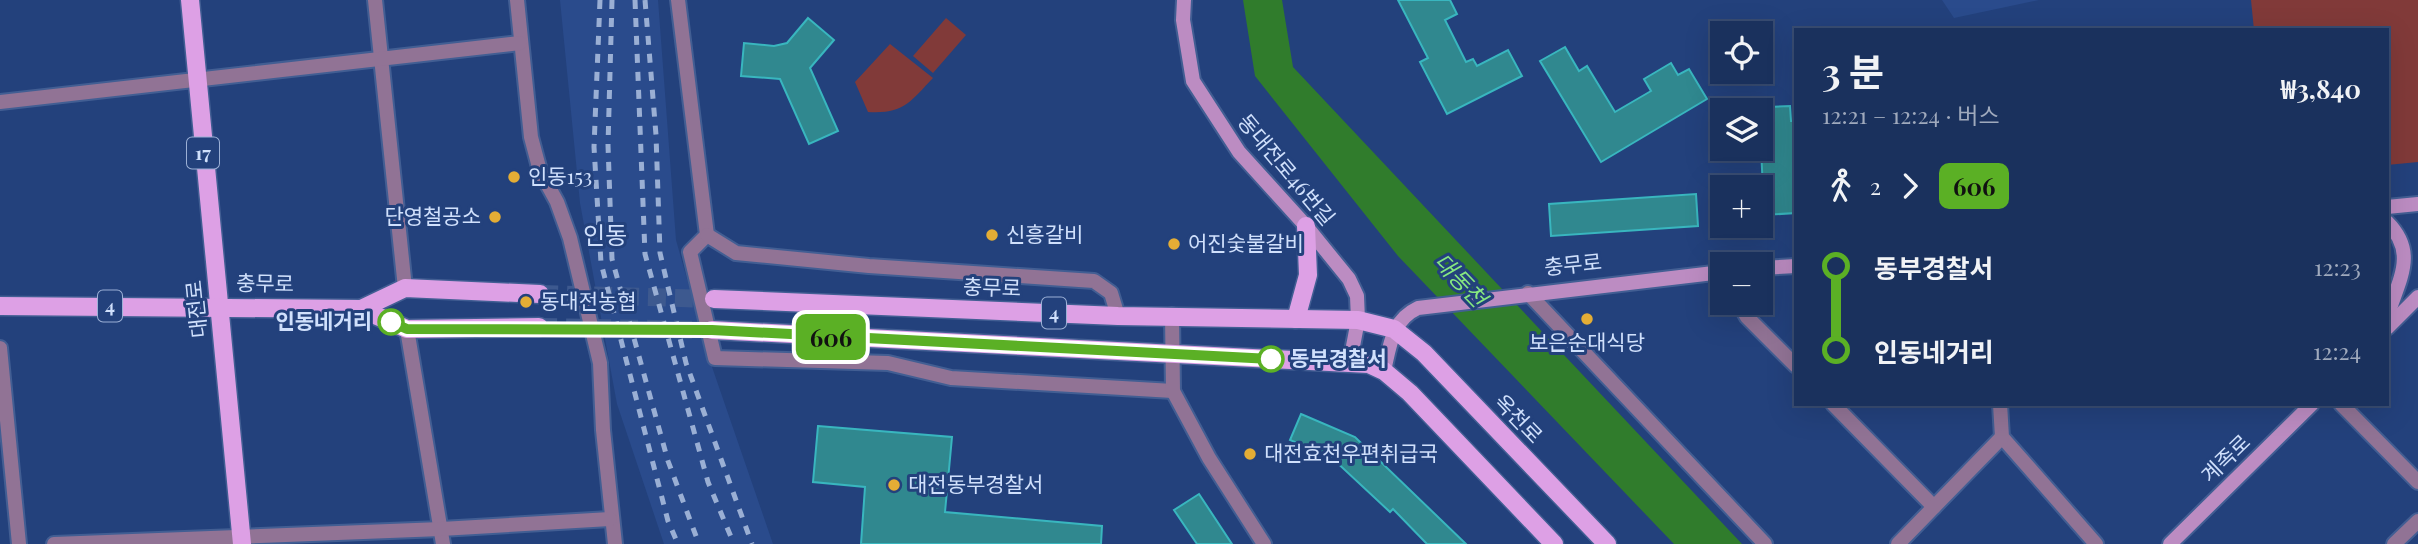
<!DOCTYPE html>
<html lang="ko">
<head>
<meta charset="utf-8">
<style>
  :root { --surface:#1a315d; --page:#273d66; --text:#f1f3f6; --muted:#9fa9bc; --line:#384c72 }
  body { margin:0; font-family:"Playfair Display","Noto Sans KR",serif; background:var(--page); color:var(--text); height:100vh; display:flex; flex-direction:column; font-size:26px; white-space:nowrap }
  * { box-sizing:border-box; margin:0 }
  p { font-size:23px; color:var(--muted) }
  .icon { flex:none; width:38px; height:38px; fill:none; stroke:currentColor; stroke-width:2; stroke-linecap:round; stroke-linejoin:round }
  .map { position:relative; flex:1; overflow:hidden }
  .sheet { position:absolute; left:1794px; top:28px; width:595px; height:378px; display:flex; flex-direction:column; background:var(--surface); border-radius:0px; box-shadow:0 7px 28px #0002,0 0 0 2px var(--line) }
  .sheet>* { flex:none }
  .badge { padding:0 14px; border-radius:10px; font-size:24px; line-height:46px }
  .tools { position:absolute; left:1710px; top:21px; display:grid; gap:14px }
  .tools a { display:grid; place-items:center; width:63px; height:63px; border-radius:0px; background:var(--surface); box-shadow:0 7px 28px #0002,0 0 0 2px var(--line); font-size:35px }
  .map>.badge { position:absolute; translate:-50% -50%; box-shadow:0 0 0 4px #fff }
  .legs { display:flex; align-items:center; gap:10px; height:77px; padding:0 28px; font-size:23px }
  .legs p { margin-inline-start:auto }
  .headline { display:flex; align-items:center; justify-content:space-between; height:119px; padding:0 28px }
  h1 { font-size:38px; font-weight:700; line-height:52px }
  ul { padding:0 28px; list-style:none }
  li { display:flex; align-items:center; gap:24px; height:84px; font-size:26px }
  li i { display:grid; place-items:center; width:10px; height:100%; margin:0 9px; background:currentColor }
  li i::after { content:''; width:18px; height:18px; margin:-9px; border:5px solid; border-radius:50%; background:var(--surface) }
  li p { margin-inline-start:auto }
  li:first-child i { background:linear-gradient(#0000 50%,currentColor 0) }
  li:last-child i { background:linear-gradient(currentColor 50%,#0000 0) }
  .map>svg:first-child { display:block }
  .built { fill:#2a4b8c }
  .green { fill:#813a39 }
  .water { fill:#307c2c }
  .building { fill:#30888f; stroke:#39b6bf; stroke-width:2 }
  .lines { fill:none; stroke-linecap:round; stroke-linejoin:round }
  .primary-tunnel { stroke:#3d598f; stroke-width:18; stroke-dasharray:18 9; stroke-linecap:butt }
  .street-casing { stroke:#425e93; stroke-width:18 }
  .secondary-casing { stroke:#425e93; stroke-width:18 }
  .primary-casing { stroke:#425e93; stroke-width:21 }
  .street { stroke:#917395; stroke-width:14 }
  .secondary { stroke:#bc8cc2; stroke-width:14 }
  .primary { stroke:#dda0e5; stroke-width:18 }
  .rail { stroke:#9aafd4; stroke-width:5; stroke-dasharray:9 9; stroke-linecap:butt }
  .line-1-casing { stroke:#fff; stroke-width:16 }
  .line-1 { stroke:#5bb025; stroke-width:10 }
  .poi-dot { fill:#e4ad35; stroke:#23417c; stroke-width:2.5 }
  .stop-1-dot { fill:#fff; stroke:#5bb025; stroke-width:3.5 }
  .labels { text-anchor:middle; stroke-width:6; stroke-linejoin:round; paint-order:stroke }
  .shield { fill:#23417c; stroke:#9cb0d6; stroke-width:2 }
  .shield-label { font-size:19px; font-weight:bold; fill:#d0e0fc }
  .street-label { font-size:21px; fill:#d0e0fc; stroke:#23417c }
  .poi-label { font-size:21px; fill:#d0e0fc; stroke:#23417c; text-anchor:start }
  .stop-label { font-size:21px; font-weight:bold; fill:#d0e0fc; stroke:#23417c; text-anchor:end }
  .water-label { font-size:23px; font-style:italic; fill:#87e880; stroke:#23417c }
  .quarter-label { font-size:24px; fill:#d0e0fc; stroke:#23417c }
</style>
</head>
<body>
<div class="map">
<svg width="2418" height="544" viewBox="0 0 2418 544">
  <rect width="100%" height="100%" fill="#23417c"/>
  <g class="built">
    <path d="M560,0H658L676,240L711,364L773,544H664L617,404L580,203Z"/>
    <path d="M1942,0H2039L1954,18Z"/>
  </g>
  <g class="green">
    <path d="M2251,0H2418V162L2387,165V30H2254Z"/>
    <path d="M946,18L966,35L933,73L913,56Z"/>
    <path d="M890,44L933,78C910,102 904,114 868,112L855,82Z"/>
  </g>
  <path class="water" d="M1243,0H1282L1293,67L1742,544H1674L1398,256L1255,76Z"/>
  <g class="building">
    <path d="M1398,0H1450L1457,14L1445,20L1466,62L1473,59L1477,66L1508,50L1522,76L1447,114L1420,62L1428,58Z"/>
    <path d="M808,18L834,40L810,68L838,131L809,144L780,79L741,76L744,43L774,46L787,43Z"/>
    <path d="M1565,47L1579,71L1587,66L1615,112L1651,91L1644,79L1671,63L1678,75L1689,69L1707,99L1601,162L1540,61Z"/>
    <path d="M1790,106L1791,121H1796V213L1764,215L1760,123L1770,122L1768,107Z"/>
    <path d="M1696,194L1698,226L1551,236L1549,204Z"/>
    <path d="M1301,414L1355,437L1466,544H1427L1393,509L1390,512L1331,457L1290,440Z"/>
    <path d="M818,426L952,437L945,512L1102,526L1101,544H861L865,487L813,482Z"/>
    <path d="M1199,494L1232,544H1197L1174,510Z"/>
  </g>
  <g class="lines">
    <g class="primary-tunnel">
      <path d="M540,294L714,299"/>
      <path d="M539,327L712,330"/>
    </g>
    <defs>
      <g id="street">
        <path d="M375,0L405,288"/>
        <path d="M517,0L531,137L540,171L557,202L570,238L600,363L603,430L615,544"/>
        <path d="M678,0L707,235L690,252L715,358L888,363L951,378L1173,391"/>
        <path d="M0,102L520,43"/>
        <path d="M707,235L736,253L869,266L1094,281L1111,293L1118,316"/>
        <path d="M1528,293L1765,544"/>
        <path d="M1739,303L1747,317L1796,366"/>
        <path d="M1172,315L1173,391L1209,458L1264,544"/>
        <path d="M407,329L443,544"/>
        <path d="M0,348L19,544"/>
        <path d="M1833,404L1934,507"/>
        <path d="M2000,404L2002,437L2096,544"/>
        <path d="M2341,404L2418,482"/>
        <path d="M54,544L441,529L610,519"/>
        <path d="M1898,544L2002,437"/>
        <path d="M2394,544L2418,521"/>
      </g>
      <g id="secondary">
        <path d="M1184,0L1183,20L1193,81L1239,152L1306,226L1349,279L1357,296L1358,320L1350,362"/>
        <path d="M2387,207L2418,204"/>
        <path d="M2387,222C2418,253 2399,279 2387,317"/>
        <path d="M1760,268L1796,266"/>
        <path d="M2387,328L2418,297"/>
        <path d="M1384,371C1390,345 1392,320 1418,308L1722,272"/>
        <path d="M2170,544L2312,404"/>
      </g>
      <g id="primary">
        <path d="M190,0L242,544"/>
        <path d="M714,299L1118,316L1358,320L1394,329L1424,353L1607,544"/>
        <path d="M0,306L361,309L407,329L539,327"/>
        <path d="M361,309L405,288L540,294"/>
        <path d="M1296,319L1308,275L1306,226"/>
        <path d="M712,330L1369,364L1384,371L1410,393L1554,544"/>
      </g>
    </defs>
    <use href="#street" class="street-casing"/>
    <use href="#secondary" class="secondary-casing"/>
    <use href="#primary" class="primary-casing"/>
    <use href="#street" class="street"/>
    <use href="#secondary" class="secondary"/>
    <use href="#primary" class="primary"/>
    <g class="rail">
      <path d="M600,0L594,147L601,263L668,521L678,544"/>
      <path d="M612,0L608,145L612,259L668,461L699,544"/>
      <path d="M635,0L645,254L708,482L734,544"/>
      <path d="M645,0L656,135L660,253L686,363L752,544"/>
    </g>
  </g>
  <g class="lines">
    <defs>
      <path id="line-1" d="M391,322L407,329L712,330L1271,359"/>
    </defs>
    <use href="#line-1" class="line-1-casing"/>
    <use href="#line-1" class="line-1"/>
  </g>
  <g class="poi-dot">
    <circle cx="514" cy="177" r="7"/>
    <circle cx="495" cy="217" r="7"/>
    <circle cx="992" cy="235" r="7"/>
    <circle cx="1174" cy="244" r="7"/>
    <circle cx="526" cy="302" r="7"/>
    <circle cx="1587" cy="319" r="7"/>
    <circle cx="1250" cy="454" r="7"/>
    <circle cx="894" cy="485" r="7"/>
  </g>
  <g class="stop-1-dot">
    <circle cx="391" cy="322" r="12"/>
    <circle cx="1271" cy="359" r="12"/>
  </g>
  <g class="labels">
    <g class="shield">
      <rect x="187" y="137.5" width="32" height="31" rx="5"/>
      <rect x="98" y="290.5" width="24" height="31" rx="5"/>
      <rect x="1042" y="297.5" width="24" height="31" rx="5"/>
    </g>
    <g class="shield-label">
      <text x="203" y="160">17</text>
      <text x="110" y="313">4</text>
      <text x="1054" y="320">4</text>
    </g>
    <g class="street-label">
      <text transform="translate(1286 170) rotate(50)" y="7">동대전로46번길</text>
      <text transform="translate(1573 265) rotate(-6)" y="7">충무로</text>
      <text transform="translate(265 284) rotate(1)" y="7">충무로</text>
      <text transform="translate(992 288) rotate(2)" y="7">충무로</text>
      <text transform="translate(197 309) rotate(-96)" y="7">대전로</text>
      <text transform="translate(1518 419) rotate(46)" y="7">옥천로</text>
      <text transform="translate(2226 459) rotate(-44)" y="7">계족로</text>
    </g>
    <g class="poi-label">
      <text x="528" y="184">인동153</text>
      <text x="481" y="224" text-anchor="end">단영철공소</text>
      <text x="1006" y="242">신흥갈비</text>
      <text x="1188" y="251">어진숯불갈비</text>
      <text x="540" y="309">동대전농협</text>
      <text x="1587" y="350" text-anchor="middle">보은순대식당</text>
      <text x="1264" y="461">대전효천우편취급국</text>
      <text x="908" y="492">대전동부경찰서</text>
    </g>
    <g class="stop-label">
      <text x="372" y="329">인동네거리</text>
      <text x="1290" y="366" text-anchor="start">동부경찰서</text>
    </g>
    <g class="water-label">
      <text transform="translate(1460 280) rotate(46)" y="8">대동천</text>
    </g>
    <g class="quarter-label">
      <text x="605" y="244">인동</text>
    </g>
  </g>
</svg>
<div class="tools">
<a><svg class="icon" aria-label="locate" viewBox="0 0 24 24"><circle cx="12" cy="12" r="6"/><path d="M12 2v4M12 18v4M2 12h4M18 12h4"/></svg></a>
<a><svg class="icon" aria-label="layers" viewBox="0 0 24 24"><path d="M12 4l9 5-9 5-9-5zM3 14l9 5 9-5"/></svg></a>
<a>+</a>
<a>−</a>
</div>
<b class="badge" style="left:831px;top:337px;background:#5bb025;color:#111">606</b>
<section class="sheet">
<div class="headline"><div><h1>3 분</h1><p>12:21 – 12:24 · 버스</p></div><b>₩3,840</b></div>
<div class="legs"><svg class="icon" aria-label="walk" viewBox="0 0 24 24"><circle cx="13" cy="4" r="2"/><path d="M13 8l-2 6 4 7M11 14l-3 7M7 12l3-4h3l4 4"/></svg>2<svg class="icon" aria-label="forward" viewBox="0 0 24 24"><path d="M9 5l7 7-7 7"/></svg><b class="badge" style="background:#5bb025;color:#111">606</b></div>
<ul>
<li><i style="color:#5bb025"></i><b>동부경찰서</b><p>12:23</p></li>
<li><i style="color:#5bb025"></i><b>인동네거리</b><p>12:24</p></li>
</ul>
</section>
</div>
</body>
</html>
